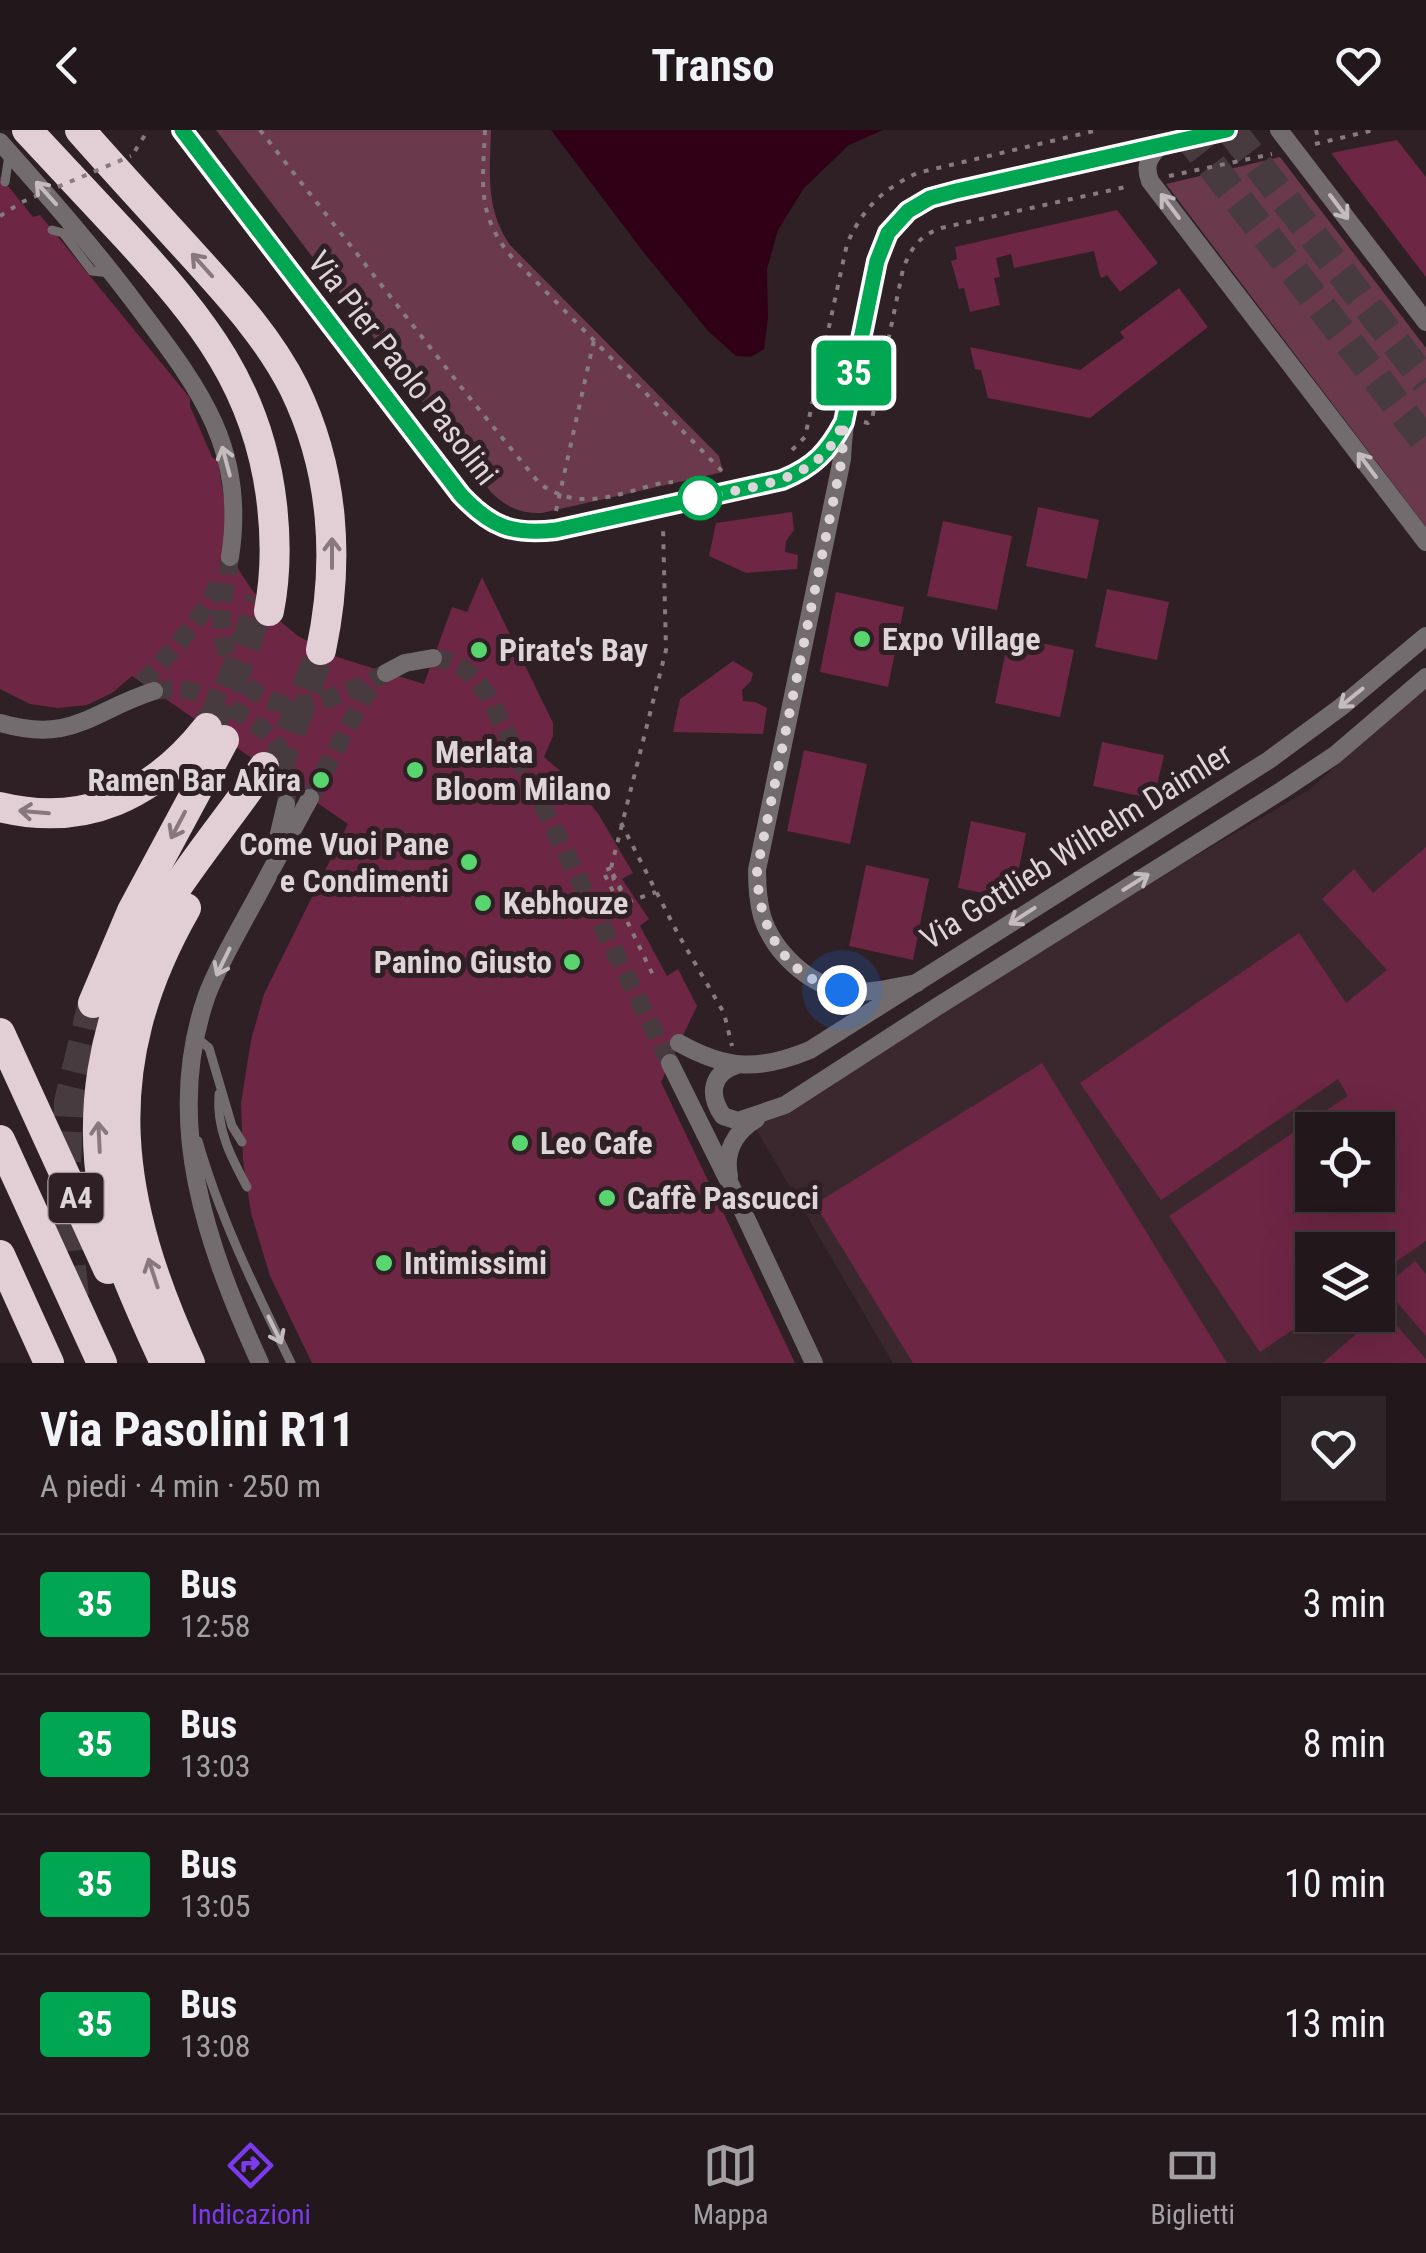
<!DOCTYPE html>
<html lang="it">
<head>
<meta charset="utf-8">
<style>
  :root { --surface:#22181c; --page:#2e2529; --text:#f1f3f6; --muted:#a2a0a3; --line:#3f373b; --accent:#7c3aed }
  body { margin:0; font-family:"Roboto Condensed",sans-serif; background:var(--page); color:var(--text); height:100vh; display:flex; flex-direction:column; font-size:38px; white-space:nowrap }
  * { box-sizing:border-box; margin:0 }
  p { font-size:32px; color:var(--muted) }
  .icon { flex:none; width:55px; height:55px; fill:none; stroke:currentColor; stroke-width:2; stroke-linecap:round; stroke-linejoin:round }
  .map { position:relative; height:1233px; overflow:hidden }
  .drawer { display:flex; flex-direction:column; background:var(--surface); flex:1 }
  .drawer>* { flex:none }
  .badge { padding:0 20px; border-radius:8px; font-size:35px; line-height:65px }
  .tools { position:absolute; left:1295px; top:982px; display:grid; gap:20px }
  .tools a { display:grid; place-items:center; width:100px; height:100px; border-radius:0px; background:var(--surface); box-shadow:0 10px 40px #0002,0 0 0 2px var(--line); font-size:50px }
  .you { position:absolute; width:50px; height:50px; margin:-25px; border:8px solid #fff; border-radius:50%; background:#1a73e8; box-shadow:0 0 0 15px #1a73e833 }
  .map>.badge { position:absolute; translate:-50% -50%; box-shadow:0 0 0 5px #fff }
  .round { display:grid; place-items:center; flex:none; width:105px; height:105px; border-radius:0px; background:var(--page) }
  .summary { display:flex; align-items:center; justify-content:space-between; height:170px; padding:0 40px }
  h1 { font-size:48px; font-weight:700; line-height:75px }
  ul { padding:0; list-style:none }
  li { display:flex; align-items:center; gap:30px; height:140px; padding:0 40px; border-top:2px solid var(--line) }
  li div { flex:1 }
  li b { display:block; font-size:38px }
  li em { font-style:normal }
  li .badge { min-width:110px; font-weight:700; text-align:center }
  header { display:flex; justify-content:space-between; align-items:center; height:130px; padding:0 40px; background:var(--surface); font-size:45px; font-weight:700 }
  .menu { display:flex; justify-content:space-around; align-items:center; height:140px; border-top:2px solid var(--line); background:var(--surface); font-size:28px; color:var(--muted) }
  .menu a { display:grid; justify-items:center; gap:5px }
  .menu .active { color:var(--accent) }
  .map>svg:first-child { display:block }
  .built { fill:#3b282e; fill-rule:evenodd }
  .green { fill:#6b394c }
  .water { fill:#300016 }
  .building { fill:#6d2644; fill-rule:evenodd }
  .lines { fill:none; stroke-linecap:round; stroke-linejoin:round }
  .street-tunnel { stroke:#483b40; stroke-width:18; stroke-dasharray:18 9; stroke-linecap:butt }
  .highway-tunnel { stroke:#483b40; stroke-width:30; stroke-dasharray:30 15; stroke-linecap:butt }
  .path { stroke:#877b7f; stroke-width:4; stroke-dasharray:5 8; stroke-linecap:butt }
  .lane { stroke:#736c6e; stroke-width:9 }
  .street { stroke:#736c6e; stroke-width:18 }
  .highway { stroke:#e2cfd5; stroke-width:30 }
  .path-bridge { stroke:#877b7f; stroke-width:4; stroke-dasharray:5 8; stroke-linecap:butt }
  .oneway { stroke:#c3bbbe }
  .oneway2 { stroke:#88787d }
  .line-casing { stroke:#fff; stroke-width:22 }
  .line { stroke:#00a651; stroke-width:15 }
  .walk { stroke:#ded5d8; stroke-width:10; stroke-dasharray:0 18 }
  .stop-dot { fill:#fff; stroke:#00a651; stroke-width:5 }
  .poi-dot { fill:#59d56f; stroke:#2e2025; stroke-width:4 }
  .labels { text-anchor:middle; stroke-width:10; stroke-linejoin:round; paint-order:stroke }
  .shield { fill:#2e2025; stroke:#a99fa2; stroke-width:2.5 }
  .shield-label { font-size:30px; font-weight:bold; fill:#ded5d8 }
  .street-label { font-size:32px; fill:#ded5d8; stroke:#2e2025 }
  .poi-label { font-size:32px; font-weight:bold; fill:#ded5d8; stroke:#2e2025; text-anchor:start }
</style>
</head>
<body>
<header><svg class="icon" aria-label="back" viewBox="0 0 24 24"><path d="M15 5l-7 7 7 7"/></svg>Transo<svg class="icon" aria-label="heart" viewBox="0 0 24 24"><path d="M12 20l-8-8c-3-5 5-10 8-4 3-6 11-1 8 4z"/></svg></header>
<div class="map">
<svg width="1426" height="1233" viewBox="0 0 1426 1233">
  <rect width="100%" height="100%" fill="#2e2025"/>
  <path class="built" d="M1426,556V1233H893L753,994L1134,762L1309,660ZM1312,1000H1378V1065H1312ZM1312,1120H1378V1185H1312Z"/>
  <g class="green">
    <path d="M216,0H491C490,42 485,79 510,115L719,326L723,342L542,383C521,384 506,377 491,362Z"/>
    <path d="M1280,27L1426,218V397L1166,54Z"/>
  </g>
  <path class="water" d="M551,0H883L849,15L804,58L778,100L767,139L768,188L764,219L751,227L736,226L708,201L645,124Z"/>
  <g class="building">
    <path d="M1397,10L1426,47V147L1331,23Z"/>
    <path d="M0,46L33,87L40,85L190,268V276L212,327L218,332L226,381L224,417L252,460L274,486L298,506L337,527L424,554L452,477L467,482L482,447L553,593V606L544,627L573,652L599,685L633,743L622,749L649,789L640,796L667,846L678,839L697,876L661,952L795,1233H312L270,1146L251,1083L243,1030L241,973L251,910L264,864L348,694L132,546L112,563L87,575L58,578L30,574L0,559Z"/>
    <path d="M1117,80L1158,133L1120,162L1107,145L1102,148L1100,146L1094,121L1014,138L1011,124L996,128L1000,147L994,148L1000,175L970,182L964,158L959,159L951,131L957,129L955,117Z"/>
    <path d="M1179,158L1208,197L1090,288L988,268L981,240L975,239L970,217L1080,240L1124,208L1120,202Z"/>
    <path d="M1038,377L1099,390L1087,449L1026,436Z"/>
    <path d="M792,382L794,400L786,411L785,422L798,425L797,439L746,443L709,426L716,393Z"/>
    <path d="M943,391L1012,406L997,480L927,466Z"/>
    <path d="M1107,459L1169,472L1157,530L1095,517Z"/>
    <path d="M836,462L904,477L888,557L820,542Z"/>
    <path d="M1009,506L1074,520L1060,587L995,573Z"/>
    <path d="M733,531L753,543L751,551L742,560L743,571L755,572L767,578L763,604L673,602L680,569Z"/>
    <path d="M1102,612L1164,625L1154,669L1093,656Z"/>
    <path d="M804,620L867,634L850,714L787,701Z"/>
    <path d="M971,691L1026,703L1013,769L958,758Z"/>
    <path d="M1426,717V1111L1378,1144V1120H1312V1187L1260,1222L1169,1086L1348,966L1338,949L1161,1070L1080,953L1299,803L1346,873L1387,840L1322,769L1354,739L1373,763ZM1312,1000H1378V1065H1312Z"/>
    <path d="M866,735L929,749L913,830L849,816Z"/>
    <path d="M1042,933L1227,1233H913L815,1074Z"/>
    <path d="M1415,1131L1426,1144V1206L1384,1157Z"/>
    <path d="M1383,1180L1426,1229V1233H1323Z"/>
  </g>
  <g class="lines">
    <g class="street-tunnel">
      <path d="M230,427C227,452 220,479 222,504C224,519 230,534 239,546C278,599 340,566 386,543"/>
      <path d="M433,528C460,530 474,545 488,566L670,933"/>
      <path d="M142,553C172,520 205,488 222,446"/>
      <path d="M154,561C186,555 208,564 234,580C276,605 293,623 286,674"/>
      <path d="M310,668L364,567L378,550"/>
    </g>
    <g class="highway-tunnel">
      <path d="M1184,0L1426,312"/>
      <path d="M1231,0L1426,252"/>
      <path d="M207,598C233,557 246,515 260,469"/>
      <path d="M275,644L321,520"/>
      <path d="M74,1166L64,1072L69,972L93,873"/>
    </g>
    <g class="path">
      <path d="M260,0L469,267L539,353C579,383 617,364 661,353L673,352"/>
      <path d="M485,0C483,51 476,83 510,125L723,342L724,346"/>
      <path d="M1316,0L1319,13"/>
      <path d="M1315,14L1374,0"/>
      <path d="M135,21L148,0"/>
      <path d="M1169,46L1272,24"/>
      <path d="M0,86L22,72"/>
      <path d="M864,292L868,293L872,289L903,139C911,118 919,106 941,98L1130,56"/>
      <path d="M792,320L805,307L847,114C863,78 882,60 917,43L1098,0"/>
      <path d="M556,381L594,210"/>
      <path d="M621,693L678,804L724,883L732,916"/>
      <path d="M611,738L603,741L653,845"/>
      <path d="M613,744L627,770"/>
      <path d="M628,772L614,750L611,738L666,520L663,396"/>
      <path d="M628,772L656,762"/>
    </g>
    <g class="lane">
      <path d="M5,52L9,25"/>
      <path d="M52,100L63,103L92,141L110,143"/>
      <path d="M197,908L209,918L232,996L242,1012"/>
      <path d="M219,964C216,999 231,1027 247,1057"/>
      <path d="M198,1011C220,1088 256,1161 291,1233"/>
    </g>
    <g class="street">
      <path d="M182,0L461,365C491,398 512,405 556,401L781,350C809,339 828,323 841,296"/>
      <path d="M1279,0L1426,192"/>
      <path d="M0,12C48,66 95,119 138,177C199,258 247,319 230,427"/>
      <path d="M1161,15C1149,27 1144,35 1150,51L1426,412"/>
      <path d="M386,543L405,533L433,528"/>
      <path d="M0,593C73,614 91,581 154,561"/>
      <path d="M276,716L286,674"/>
      <path d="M917,853C894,857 871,864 847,861C809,856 773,822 762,786C758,771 757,756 757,740L842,329C844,279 856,231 866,182C872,156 874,123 891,100C907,78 930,69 956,61L1227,0"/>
      <path d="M679,913C727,940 759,941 810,920L1269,630L1341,577L1426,506"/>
      <path d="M670,933L731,1056L814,1233"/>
      <path d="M737,935C711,943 708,965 723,986L738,991L785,975L935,878L1281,661L1335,625L1426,547"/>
      <path d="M729,1046C724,1022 735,1002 756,989"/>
      <path d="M260,1233C207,1116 162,992 207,865C218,836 234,809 248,783C269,745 289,706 310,668"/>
    </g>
    <g class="highway">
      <path d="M27,0C60,35 93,71 126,106C202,189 259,258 272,375C276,410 276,445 269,481"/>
      <path d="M80,0C117,42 155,83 193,125C230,166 269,208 294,258C334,340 340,432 321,520"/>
      <path d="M0,677C86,698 154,665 207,598"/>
      <path d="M186,778C94,939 116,1072 190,1233"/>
      <path d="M93,873L132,781L224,610"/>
      <path d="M0,903L108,1139"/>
      <path d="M0,1010L102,1233"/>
      <path d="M0,1125L49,1233"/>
      <path d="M165,1233C149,1198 133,1164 120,1128C76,1001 100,878 171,766C200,722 234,681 264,637"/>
    </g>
    <path class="path-bridge" d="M22,72L131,26"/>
  </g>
  <defs><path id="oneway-shaft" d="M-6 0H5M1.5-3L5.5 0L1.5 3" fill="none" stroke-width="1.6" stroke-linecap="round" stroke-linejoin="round" transform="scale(2.5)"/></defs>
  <g class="oneway">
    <use href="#oneway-shaft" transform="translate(46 63) rotate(-132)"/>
    <use href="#oneway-shaft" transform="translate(1170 76) rotate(-127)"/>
    <use href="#oneway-shaft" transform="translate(1339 77) rotate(53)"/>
    <use href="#oneway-shaft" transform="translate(226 331) rotate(-105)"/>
    <use href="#oneway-shaft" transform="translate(1367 335) rotate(-127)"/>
    <use href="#oneway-shaft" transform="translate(1351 568) rotate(141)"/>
    <use href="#oneway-shaft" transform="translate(1136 752) rotate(-32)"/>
    <use href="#oneway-shaft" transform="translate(1022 786) rotate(147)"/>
    <use href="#oneway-shaft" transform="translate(223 832) rotate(116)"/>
    <use href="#oneway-shaft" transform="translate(275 1200) rotate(64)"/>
  </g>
  <g class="oneway2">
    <use href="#oneway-shaft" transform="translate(202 135) rotate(-132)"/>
    <use href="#oneway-shaft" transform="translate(332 423) rotate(-90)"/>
    <use href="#oneway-shaft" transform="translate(34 682) rotate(-175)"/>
    <use href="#oneway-shaft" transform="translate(178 695) rotate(118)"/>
    <use href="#oneway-shaft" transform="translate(99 1007) rotate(-93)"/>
    <use href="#oneway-shaft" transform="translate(153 1143) rotate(-108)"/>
  </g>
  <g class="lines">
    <defs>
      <path id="line" d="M182,0L461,365C491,397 512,405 556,400L782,350C814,337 828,322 844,292L877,131L888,103L908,81L930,68L956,61L1227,0"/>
    </defs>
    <use href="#line" class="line-casing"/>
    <use href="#line" class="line"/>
    <path class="walk" d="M700,368C745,357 804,355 833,313C837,307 840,299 844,292L842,329L757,740C758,783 772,825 812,849C820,854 832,857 842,860"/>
  </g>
  <circle class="stop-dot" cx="700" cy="368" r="20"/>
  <g class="poi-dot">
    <circle cx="862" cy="509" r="10"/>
    <circle cx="479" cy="520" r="10"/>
    <circle cx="415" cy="640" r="10"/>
    <circle cx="321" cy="650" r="10"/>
    <circle cx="469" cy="732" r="10"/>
    <circle cx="483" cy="773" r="10"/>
    <circle cx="572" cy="832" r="10"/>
    <circle cx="520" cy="1013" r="10"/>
    <circle cx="607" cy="1068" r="10"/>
    <circle cx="384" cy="1133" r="10"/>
  </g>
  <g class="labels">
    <rect class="shield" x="48.5" y="1043" width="55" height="50" rx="8"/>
    <g class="shield-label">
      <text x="76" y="1078">A4</text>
    </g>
    <g class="street-label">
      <text transform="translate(403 238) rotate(52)" y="11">Via Pier Paolo Pasolini</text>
      <text transform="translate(1076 716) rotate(-32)" y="11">Via Gottlieb Wilhelm Daimler</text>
    </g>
    <g class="poi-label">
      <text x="882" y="520">Expo Village</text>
      <text x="499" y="531">Pirate's Bay</text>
      <text x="435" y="633">Merlata<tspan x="435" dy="37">Bloom Milano</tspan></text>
      <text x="301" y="661" text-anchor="end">Ramen Bar Akira</text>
      <text x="449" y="725" text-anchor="end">Come Vuoi Pane<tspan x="449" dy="37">e Condimenti</tspan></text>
      <text x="503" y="784">Kebhouze</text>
      <text x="552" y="843" text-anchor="end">Panino Giusto</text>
      <text x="540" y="1024">Leo Cafe</text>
      <text x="627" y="1079">Caffè Pascucci</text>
      <text x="404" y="1144">Intimissimi</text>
    </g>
  </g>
</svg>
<div class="tools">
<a><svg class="icon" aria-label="locate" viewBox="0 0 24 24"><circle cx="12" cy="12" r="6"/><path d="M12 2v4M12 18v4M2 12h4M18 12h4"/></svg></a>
<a><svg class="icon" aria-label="layers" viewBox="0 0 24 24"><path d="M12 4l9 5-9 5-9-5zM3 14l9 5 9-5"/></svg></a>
</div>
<div class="you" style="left:842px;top:860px"></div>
<b class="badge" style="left:854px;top:243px;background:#00a651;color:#fff">35</b>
</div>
<section class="drawer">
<div class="summary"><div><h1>Via Pasolini R11</h1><p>A piedi · 4 min · 250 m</p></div><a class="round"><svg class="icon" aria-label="heart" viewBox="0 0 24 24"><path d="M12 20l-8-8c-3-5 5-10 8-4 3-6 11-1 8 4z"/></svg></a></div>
<ul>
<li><span class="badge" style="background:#00a651;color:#fff">35</span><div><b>Bus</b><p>12:58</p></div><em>3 min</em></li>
<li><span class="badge" style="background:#00a651;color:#fff">35</span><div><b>Bus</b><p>13:03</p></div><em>8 min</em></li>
<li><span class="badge" style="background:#00a651;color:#fff">35</span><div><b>Bus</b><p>13:05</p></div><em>10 min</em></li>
<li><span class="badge" style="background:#00a651;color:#fff">35</span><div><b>Bus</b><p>13:08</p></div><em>13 min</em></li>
</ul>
</section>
<nav class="menu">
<a class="active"><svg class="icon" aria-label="directions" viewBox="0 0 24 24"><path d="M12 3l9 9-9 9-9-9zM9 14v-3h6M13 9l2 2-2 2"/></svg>Indicazioni</a>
<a><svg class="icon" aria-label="map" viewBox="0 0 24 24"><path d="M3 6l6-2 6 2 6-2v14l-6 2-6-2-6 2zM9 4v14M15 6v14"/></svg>Mappa</a>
<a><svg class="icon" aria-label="tickets" viewBox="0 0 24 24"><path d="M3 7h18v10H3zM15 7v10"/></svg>Biglietti</a>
</nav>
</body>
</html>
